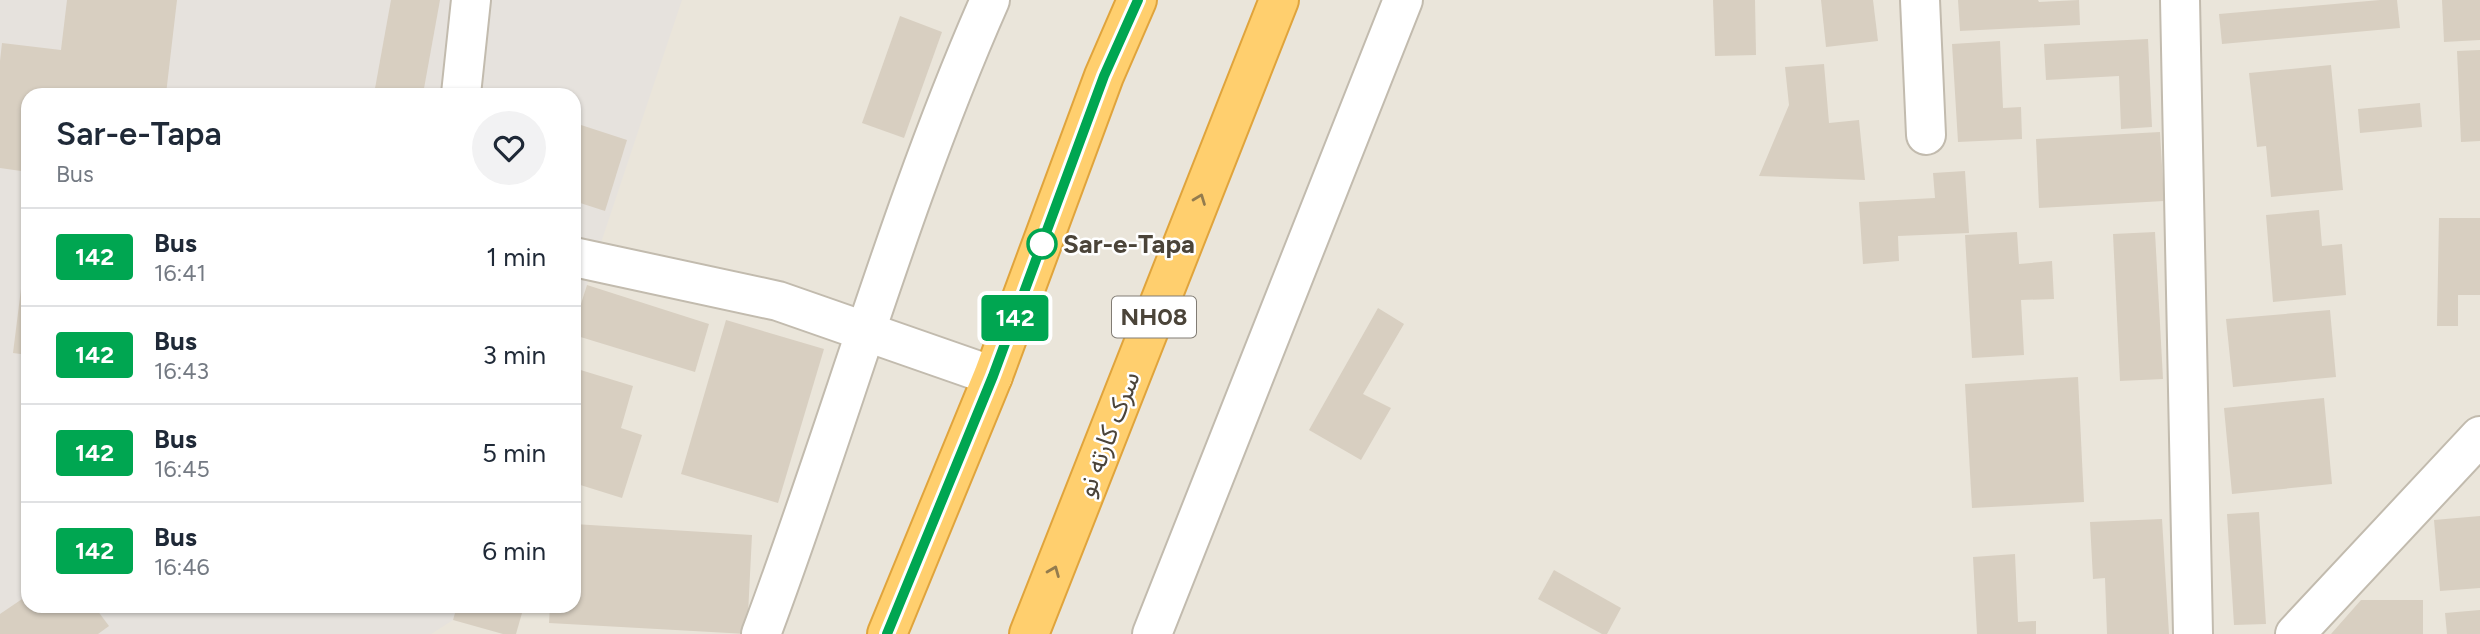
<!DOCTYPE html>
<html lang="en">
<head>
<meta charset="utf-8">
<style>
  :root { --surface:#fff; --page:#f2f2f3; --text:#1f2937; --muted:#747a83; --line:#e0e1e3 }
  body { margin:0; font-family:Figtree,"Noto Sans Arabic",sans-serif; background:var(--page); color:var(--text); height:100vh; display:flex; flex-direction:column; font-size:26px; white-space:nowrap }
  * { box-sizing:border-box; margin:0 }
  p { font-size:23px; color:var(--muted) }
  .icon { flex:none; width:38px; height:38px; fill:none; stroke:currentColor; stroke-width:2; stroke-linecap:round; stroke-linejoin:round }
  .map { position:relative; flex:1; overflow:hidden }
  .sheet { position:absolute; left:21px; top:88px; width:560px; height:525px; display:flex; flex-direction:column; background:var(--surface); border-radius:21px; box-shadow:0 2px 5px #0004 }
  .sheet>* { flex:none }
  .badge { padding:0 14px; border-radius:5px; font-size:24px; line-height:46px }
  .map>.badge { position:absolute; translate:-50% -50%; box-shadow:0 0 0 4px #fff }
  .round { display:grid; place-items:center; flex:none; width:74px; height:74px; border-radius:37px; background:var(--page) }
  .overview { display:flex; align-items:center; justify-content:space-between; height:119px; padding:0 35px }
  h1 { font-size:33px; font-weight:600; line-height:52px }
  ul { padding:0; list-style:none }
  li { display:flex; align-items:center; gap:21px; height:98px; padding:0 35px; border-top:2px solid var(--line) }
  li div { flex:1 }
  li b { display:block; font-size:26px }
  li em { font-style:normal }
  li .badge { min-width:77px; font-weight:700; text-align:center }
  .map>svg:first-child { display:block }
  .residential { fill:#eae5da; fill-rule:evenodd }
  .industrial { fill:#e6e2dd }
  .building { fill:#d8cfc1 }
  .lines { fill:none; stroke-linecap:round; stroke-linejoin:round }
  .street-casing { stroke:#c2bbae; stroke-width:42 }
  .highway-casing { stroke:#e0a43c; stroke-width:42 }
  .street { stroke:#fff; stroke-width:38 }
  .highway { stroke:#ffcf6e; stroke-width:38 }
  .oneway { stroke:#937c4e }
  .line-casing { stroke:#fff; stroke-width:16 }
  .line { stroke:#00a651; stroke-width:10 }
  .stop-dot { fill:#fff; stroke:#00a651; stroke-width:3.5 }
  .labels { text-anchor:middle; stroke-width:5; stroke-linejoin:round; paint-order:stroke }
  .shield { fill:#fff; stroke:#817c74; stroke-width:2 }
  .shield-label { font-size:24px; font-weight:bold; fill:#4b4439 }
  .stop-label { font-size:26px; font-weight:bold; fill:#4b4439; stroke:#fff; text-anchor:start }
  .street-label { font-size:26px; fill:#4b4439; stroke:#fff }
</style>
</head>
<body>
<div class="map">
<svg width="2480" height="634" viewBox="0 0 2480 634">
  <rect width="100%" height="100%" fill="#f6f3ec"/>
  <path class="residential" d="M0,0H2480V634H0ZM28,94H574V606H28Z"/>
  <path class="industrial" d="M0,0H682L587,285L574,317V94H28V606H459L453,620L431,634H0Z"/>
  <g class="building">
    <path d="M67,0H177L166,94H28V172L0,168V61L2,43L61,50Z"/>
    <path d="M391,0H440L423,94H374Z"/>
    <path d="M1713,0H1755L1756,55L1715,56Z"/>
    <path d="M1821,0H1873L1878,41L1826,47Z"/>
    <path d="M1958,0H2038L2039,2L2079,0L2080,25L1960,31Z"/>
    <path d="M2380,0H2397L2400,28L2222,44L2219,14Z"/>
    <path d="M2442,0H2480V40L2444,42Z"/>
    <path d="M900,16L942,32L904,138L862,123Z"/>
    <path d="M2148,39L2152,127L2121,129L2119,76L2046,80L2044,44Z"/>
    <path d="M2000,41L2003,108L2021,107L2022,139L1958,142L1952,44Z"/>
    <path d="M2480,50V141L2461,142L2457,51Z"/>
    <path d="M1824,64L1829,123L1859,120L1865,180L1759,176L1789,105L1785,67Z"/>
    <path d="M2331,65L2343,190L2271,197L2266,146L2257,147L2249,73Z"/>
    <path d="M2420,103L2422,127L2360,133L2358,109Z"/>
    <path d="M581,125L627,140L605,211L574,201V148Z"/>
    <path d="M2160,132L2164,201L2039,208L2036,139Z"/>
    <path d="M1965,171L1969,233L1898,236L1899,261L1863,264L1859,202L1935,198L1933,173Z"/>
    <path d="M2319,210L2322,246L2342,244L2346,295L2273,302L2266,215Z"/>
    <path d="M2439,218H2480V295H2458V326H2437Z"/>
    <path d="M2017,232L2019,264L2052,261L2054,299L2021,300L2024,355L1972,358L1965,235Z"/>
    <path d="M2155,232L2163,379L2120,381L2113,234Z"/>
    <path d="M26,249H28V355L13,353Z"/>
    <path d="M587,285L709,324L695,372L574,335V326Z"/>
    <path d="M1378,308L1404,324L1363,394L1391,408L1361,460L1309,430Z"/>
    <path d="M2330,310L2336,377L2233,387L2226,319Z"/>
    <path d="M726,320L824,349L778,503L681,474Z"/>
    <path d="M574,368L633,386L621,428L642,435L622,498L574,483Z"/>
    <path d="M2078,377L2084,502L1972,508L1965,384Z"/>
    <path d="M2324,398L2332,484L2232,494L2224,408Z"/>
    <path d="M2259,512L2266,624L2234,625L2227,514Z"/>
    <path d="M2480,516V588L2440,591L2434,520Z"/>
    <path d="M2162,519L2169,634H2107L2105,578L2093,579L2090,522Z"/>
    <path d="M574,524L752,535L747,634L549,623L550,606H574Z"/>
    <path d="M2015,554L2018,622L2036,621V634H1977L1973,557Z"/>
    <path d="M1554,570L1621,608L1607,634H1602L1538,599Z"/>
    <path d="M28,595V606H94L109,626L98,634H0V614Z"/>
    <path d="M2361,600H2423V634H2331Z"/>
    <path d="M457,606H524L516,634H503L453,620Z"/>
    <path d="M2480,610V634H2447L2445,613Z"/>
  </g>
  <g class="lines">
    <defs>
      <g id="street">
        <path d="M1920,0L1926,135"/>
        <path d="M2180,0L2193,634"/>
        <path d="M461,94L471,0"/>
        <path d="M574,257L778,301L993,376"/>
        <path d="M761,634C840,424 899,206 990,0"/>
        <path d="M1152,634L1403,0"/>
        <path d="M2295,634L2480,436"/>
      </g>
      <g id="highway">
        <path d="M887,634L993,376L1104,76L1137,0"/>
        <path d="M1029,634L1279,0"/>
      </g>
    </defs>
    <use href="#street" class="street-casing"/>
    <use href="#highway" class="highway-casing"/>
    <use href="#street" class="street"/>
    <use href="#highway" class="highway"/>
  </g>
  <defs><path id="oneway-chevron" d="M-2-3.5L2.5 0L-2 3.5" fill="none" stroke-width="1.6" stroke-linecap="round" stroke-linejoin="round" transform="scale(1.75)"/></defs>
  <g class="oneway">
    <use href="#oneway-chevron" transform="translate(1200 199) rotate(-69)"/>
    <use href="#oneway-chevron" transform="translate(1054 571) rotate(-68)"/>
  </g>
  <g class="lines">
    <defs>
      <path id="line" d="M887,634L993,376L1104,76L1138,0"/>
    </defs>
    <use href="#line" class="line-casing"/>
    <use href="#line" class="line"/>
  </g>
  <circle class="stop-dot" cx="1042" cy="244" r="14"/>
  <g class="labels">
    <rect class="shield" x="1112" y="296.5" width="84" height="41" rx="5"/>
    <g class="shield-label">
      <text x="1154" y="325">NH08</text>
    </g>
    <g class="stop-label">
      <text x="1063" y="253">Sar-e-Tapa</text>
    </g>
    <g class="street-label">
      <text transform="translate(1108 434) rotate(-69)" y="9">سرک کارته نو</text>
    </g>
  </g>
</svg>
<b class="badge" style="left:1015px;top:318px;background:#00a651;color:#fff">142</b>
<section class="sheet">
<div class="overview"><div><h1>Sar-e-Tapa</h1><p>Bus</p></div><a class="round"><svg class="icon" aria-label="heart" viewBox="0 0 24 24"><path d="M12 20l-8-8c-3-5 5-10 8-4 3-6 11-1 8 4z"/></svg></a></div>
<ul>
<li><span class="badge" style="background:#00a651;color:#fff">142</span><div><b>Bus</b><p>16:41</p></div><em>1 min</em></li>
<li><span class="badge" style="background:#00a651;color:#fff">142</span><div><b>Bus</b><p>16:43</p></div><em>3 min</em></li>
<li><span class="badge" style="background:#00a651;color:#fff">142</span><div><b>Bus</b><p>16:45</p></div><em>5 min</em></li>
<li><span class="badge" style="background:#00a651;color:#fff">142</span><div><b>Bus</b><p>16:46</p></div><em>6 min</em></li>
</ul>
</section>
</div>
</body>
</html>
